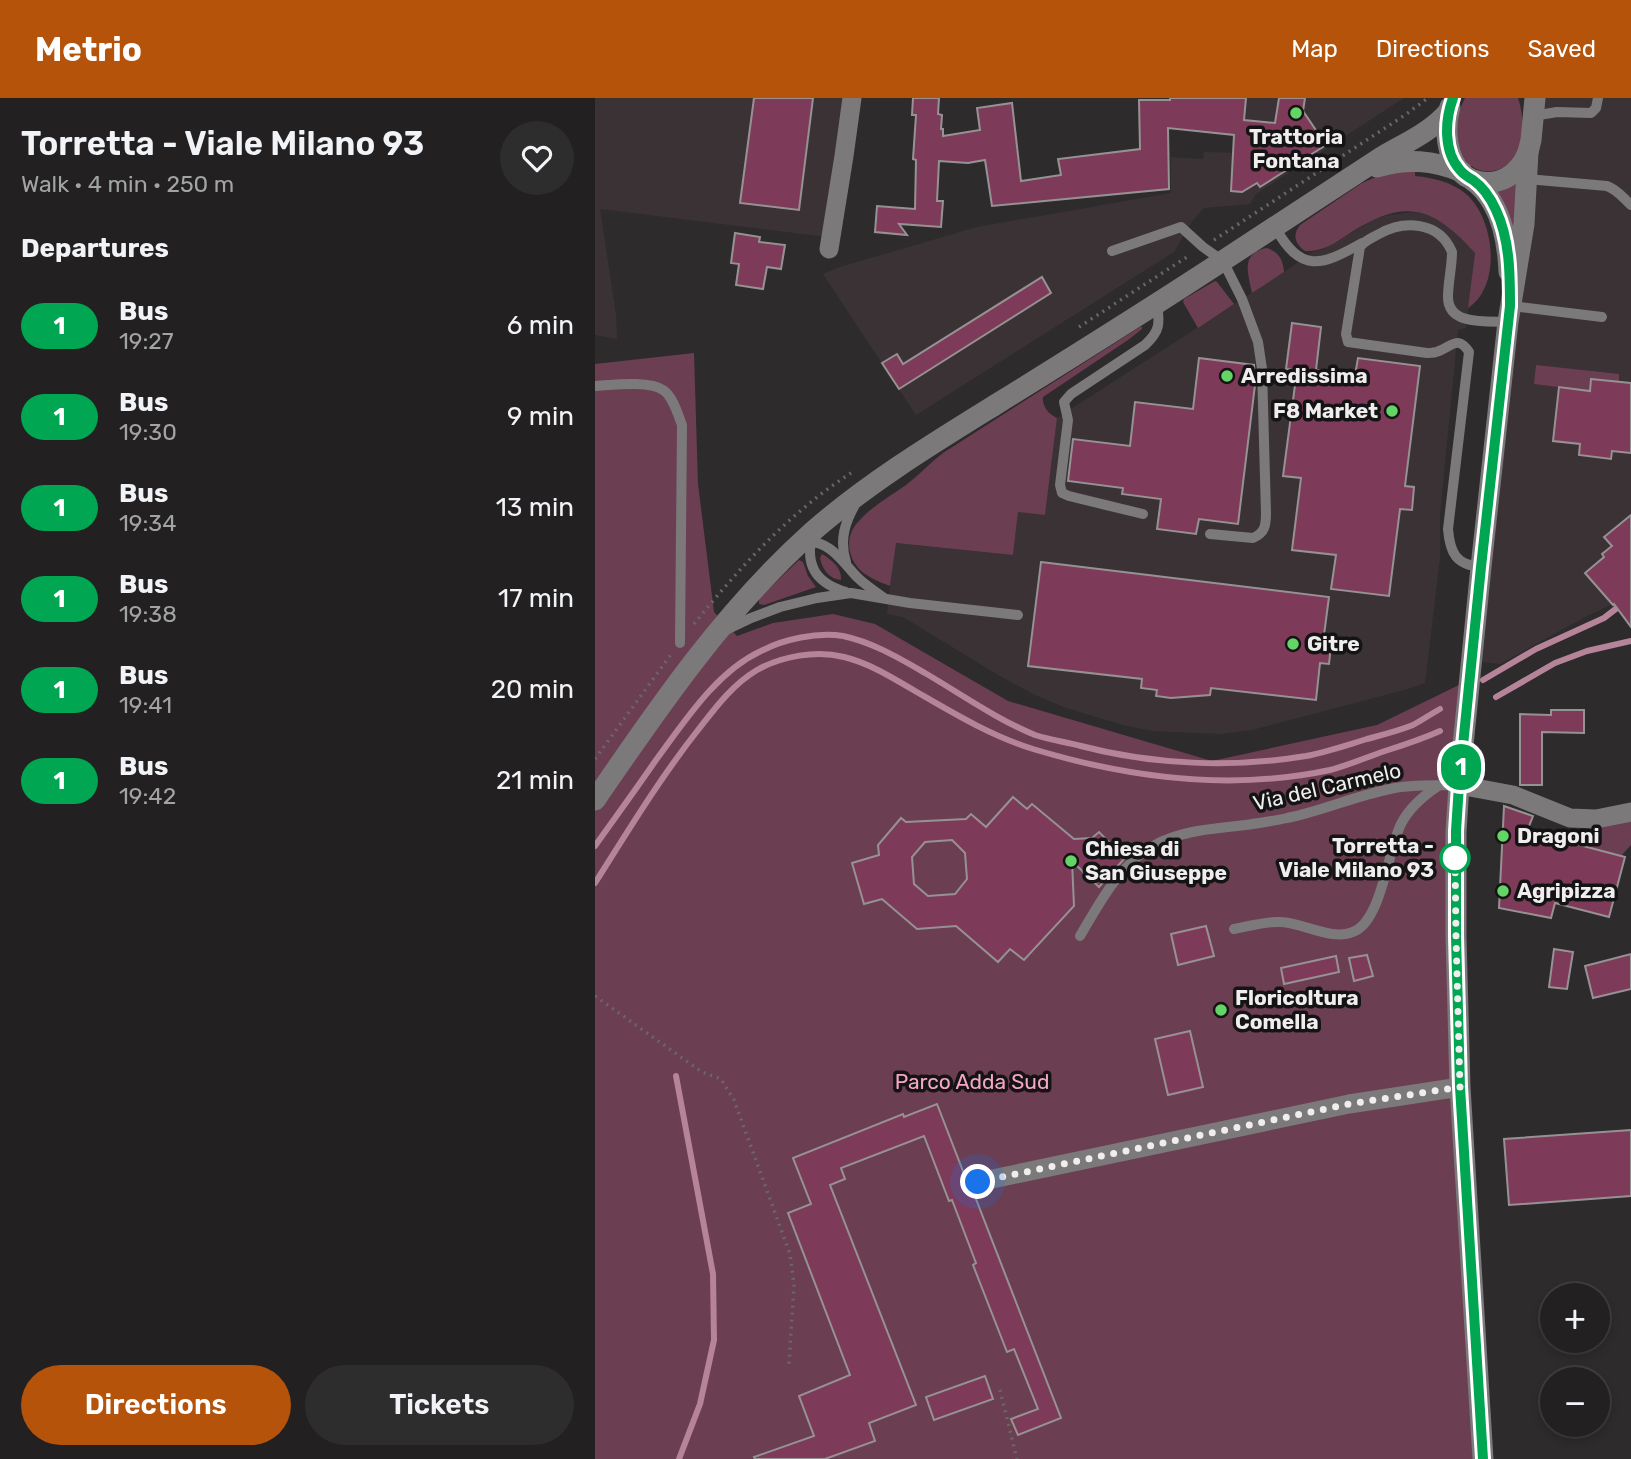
<!DOCTYPE html>
<html lang="en">
<head>
<meta charset="utf-8">
<style>
  :root { --surface:#222021; --page:#2e2d2e; --text:#f1f3f6; --muted:#a2a3a5; --line:#3f3e3f; --accent:#b45309 }
  body { margin:0; font-family:Rubik,sans-serif; background:var(--page); color:var(--text); height:100vh; display:flex; flex-direction:column; font-size:26px; white-space:nowrap }
  * { box-sizing:border-box; margin:0 }
  p { font-size:23px; color:var(--muted) }
  .icon { flex:none; width:38px; height:38px; fill:none; stroke:currentColor; stroke-width:2; stroke-linecap:round; stroke-linejoin:round }
  .map { position:relative; flex:1; overflow:hidden }
  .drawer { display:flex; flex-direction:column; background:var(--surface); width:595px }
  .drawer>* { flex:none }
  .badge { padding:0 14px; border-radius:23px; font-size:24px; line-height:46px }
  .buttons { position:absolute; left:945px; top:1185px; display:grid; gap:14px }
  .buttons a { display:grid; place-items:center; width:70px; height:70px; border-radius:50%; background:var(--surface); box-shadow:0 4px 10px #0003,0 0 0 2px var(--line); font-size:35px }
  .you { position:absolute; width:35px; height:35px; margin:-18px; border:5px solid #fff; border-radius:50%; background:#1a73e8; box-shadow:0 0 0 10px #1a73e833 }
  .map>.badge { position:absolute; translate:-50% -50%; box-shadow:0 0 0 4px #fff }
  h2 { padding:0 21px; font-size:26px; line-height:63px }
  .round { display:grid; place-items:center; flex:none; width:74px; height:74px; border-radius:37px; background:var(--page) }
  .headline { display:flex; align-items:center; justify-content:space-between; height:119px; padding:0 21px }
  h1 { font-size:33px; font-weight:600; line-height:52px }
  .cta { display:flex; gap:14px; margin-top:auto; padding:14px 21px }
  .cta a { flex:1; height:80px; border-radius:42px; background:var(--accent); color:#fff; font-size:28px; font-weight:600; line-height:80px; text-align:center }
  .cta a+a { background:var(--page); color:var(--text) }
  ul { padding:0; list-style:none }
  li { display:flex; align-items:center; gap:21px; height:91px; padding:0 21px }
  li div { flex:1 }
  li b { display:block; font-size:26px }
  li em { font-style:normal }
  li .badge { min-width:77px; font-weight:700; text-align:center }
  header { display:flex; align-items:center; gap:42px; box-sizing:border-box; height:98px; padding:0 35px; background:var(--accent); color:#fff }
  header strong { font-size:33px }
  nav { display:flex; gap:38px; margin-inline-start:auto; font-size:24px }
  main { display:flex; flex:1; min-height:0 }
  .map>svg:first-child { display:block }
  .built { fill:#3b3235 }
  .green { fill:#6c3e51 }
  .lines { fill:none; stroke-linecap:round; stroke-linejoin:round }
  .stream { stroke:#b68499; stroke-width:6 }
  .building { fill:#7e3b59; stroke:#969294; stroke-width:2; fill-rule:evenodd }
  .path { stroke:#696768; stroke-width:3.5; stroke-dasharray:2 5; stroke-linecap:butt }
  .service { stroke:#7c797a; stroke-width:10 }
  .minor { stroke:#7c797a; stroke-width:19 }
  .tertiary { stroke:#7c797a; stroke-width:21 }
  .line-casing { stroke:#fff; stroke-width:16 }
  .line { stroke:#00a651; stroke-width:10 }
  .walk { stroke:#efedee; stroke-width:7; stroke-dasharray:0 12.6 }
  .poi-dot { fill:#64d467; stroke:#151414; stroke-width:2.5 }
  .stop-dot { fill:#fff; stroke:#00a651; stroke-width:3.5 }
  .labels { text-anchor:middle; stroke-width:7; stroke-linejoin:round; paint-order:stroke }
  .poi-label { font-size:21px; font-weight:bold; fill:#efedee; stroke:#151414; text-anchor:start }
  .street-label { font-size:21px; fill:#efedee; stroke:#151414 }
  .stop-label { font-size:21px; font-weight:bold; fill:#efedee; stroke:#151414; text-anchor:end }
  .park-label { font-size:21px; fill:#f6a5c5; stroke:#151414 }
</style>
</head>
<body>
<header>
<strong>Metrio</strong>
<nav><a>Map</a><a>Directions</a><a>Saved</a></nav>
</header>
<main>
<section class="drawer">
<div class="headline"><div><h1>Torretta - Viale Milano 93</h1><p>Walk · 4 min · 250 m</p></div><a class="round"><svg class="icon" aria-label="heart" viewBox="0 0 24 24"><path d="M12 20l-8-8c-3-5 5-10 8-4 3-6 11-1 8 4z"/></svg></a></div>
<h2>Departures</h2>
<ul>
<li><span class="badge" style="background:#00a651;color:#fff">1</span><div><b>Bus</b><p>19:27</p></div><em>6 min</em></li>
<li><span class="badge" style="background:#00a651;color:#fff">1</span><div><b>Bus</b><p>19:30</p></div><em>9 min</em></li>
<li><span class="badge" style="background:#00a651;color:#fff">1</span><div><b>Bus</b><p>19:34</p></div><em>13 min</em></li>
<li><span class="badge" style="background:#00a651;color:#fff">1</span><div><b>Bus</b><p>19:38</p></div><em>17 min</em></li>
<li><span class="badge" style="background:#00a651;color:#fff">1</span><div><b>Bus</b><p>19:41</p></div><em>20 min</em></li>
<li><span class="badge" style="background:#00a651;color:#fff">1</span><div><b>Bus</b><p>19:42</p></div><em>21 min</em></li>
</ul>
<div class="cta"><a>Directions</a><a>Tickets</a></div>
</section>
<div class="map">
<svg width="1036" height="1361" viewBox="0 0 1036 1361">
  <rect width="100%" height="100%" fill="#2e2b2c"/>
  <g class="built">
    <path d="M0,0H255L233,139L5,111L21,217L22,241L0,237Z"/>
    <path d="M651,0H809L661,96L655,106L609,110L598,122L579,154L321,317L228,176L245,169L382,129L576,95V59L608,61L609,54L644,55Z"/>
    <path d="M944,0H1036V528L1018,506L992,518L905,566L878,563Z"/>
    <path d="M818,114L830,116L851,126L880,155L871,230L863,232L845,417V460L830,585L813,591L657,632L624,636L558,633L528,627L468,609L438,596L403,577L308,519L292,516L300,445L418,457L423,414L450,417L462,320L689,174L718,154L726,152L777,123L789,118Z"/>
  </g>
  <g class="green">
    <path d="M870,0H923C930,20 930,47 915,64C904,76 882,77 871,63C866,57 865,50 863,43C860,28 863,14 870,0Z"/>
    <path d="M820,71V78C839,80 857,84 871,96C900,121 907,188 873,210L880,155C837,108 811,100 755,135C740,145 728,154 710,153C700,146 697,137 705,127L767,85L781,79Z"/>
    <path d="M922,83L919,130L899,92Z"/>
    <path d="M672,150C684,154 688,162 689,174L657,195C653,175 645,155 672,150Z"/>
    <path d="M620,183L622,184L639,206L603,230L588,204L589,201Z"/>
    <path d="M545,229H547V231L533,242L448,299C447,309 454,316 462,320L450,417L423,414L418,457L301,445L295,488C287,485 277,481 270,476C253,464 248,440 263,424C276,409 295,398 311,387C324,377 335,365 348,355Z"/>
    <path d="M99,255L103,386L119,514L142,538L178,525L238,516L280,526L413,603L617,663L782,627L866,586L878,1361H0V266Z"/>
    <path d="M941,267L1024,276V284L997,281L995,293L939,286Z"/>
    <path d="M227,456C237,462 247,470 246,482C234,481 227,471 225,460Z"/>
    <path d="M204,462L208,464L213,478L221,489L169,507L164,506V500Z"/>
    <path d="M1036,722V747L1026,758L974,745L980,735L986,732Z"/>
  </g>
  <g class="lines">
    <g class="stream">
      <path d="M888,582L941,551L1009,520L1022,510"/>
      <path d="M901,599L960,565L992,553L1036,543"/>
      <path d="M0,748C20,720 41,691 61,662C90,623 121,574 166,553C189,541 222,534 248,538C277,544 304,560 330,575C366,596 401,621 440,637C455,642 471,644 486,648C558,667 638,670 711,658C732,654 752,647 772,641C787,637 803,633 818,627C827,622 836,616 845,611"/>
      <path d="M0,785C33,733 65,680 103,632C121,609 137,587 162,572C187,558 221,552 249,559C274,565 298,580 320,593C358,615 396,638 438,651C534,680 637,693 735,672C754,667 772,659 790,653C809,647 827,641 845,633"/>
      <path d="M81,978L118,1176L119,1242L105,1306L84,1361"/>
    </g>
  </g>
  <g class="building">
    <path d="M159,0H218L204,112L145,105Z"/>
    <path d="M318,0H344L343,16L347,17L346,31H348V38L385,32L382,10L417,5L426,83L466,77L463,61L545,51L544,2H575V0H651L649,22L680,25L684,0H710L708,13L731,47L665,89L662,85L647,94L636,93L639,37L573,30L574,91L397,108L390,62L373,65L344,63L342,103H348L346,129L304,126L312,137L280,134L282,108L320,111L321,62L318,61L321,17H317Z"/>
    <path d="M140,135L165,139L164,144L190,147L186,171L172,169L168,191L141,187L144,166L136,165Z"/>
    <path d="M447,179L456,195L304,291L287,265L302,256L308,266Z"/>
    <path d="M697,225L726,229L721,272L760,277L763,260L825,268L810,388L819,389L817,412L805,411L794,498L736,491L741,457L697,452L706,380L688,378L702,272L691,271Z"/>
    <path d="M604,260L659,267L660,287L643,426L604,421L601,436L562,431L566,401L527,396L528,390L473,383L478,341L535,348L540,304L598,311Z"/>
    <path d="M996,281L1036,285V355L1017,353L1016,361L984,357L985,346L958,343L964,289L995,293Z"/>
    <path d="M1036,417V529L1019,506L1018,507L990,475L1009,459L1007,456L1017,448L1009,439Z"/>
    <path d="M446,464L734,499L729,537L737,538L734,566L725,565L721,602L616,590L615,597L576,600L561,598L562,592L546,590L547,581L433,568Z"/>
    <path d="M956,612H989V635L947,634V687H925V616L956,617Z"/>
    <path d="M418,699L432,711L437,706L479,741L497,740L504,734L530,760L504,789L477,763L479,808L429,862L415,851L403,864L361,828L322,831L287,801L269,806L257,765L284,757L283,747L306,720L311,724L371,721L376,716L391,729ZM357,742L370,755L372,781L360,796L333,798L319,786L317,759L330,744Z"/>
    <path d="M909,708L938,718L929,741L973,744L1030,759L1014,819L960,805L956,820L904,810Z"/>
    <path d="M611,828L619,858L583,867L576,836Z"/>
    <path d="M959,851L978,854L972,891L954,889Z"/>
    <path d="M1036,856V891L998,900L990,868Z"/>
    <path d="M772,857L778,878L759,883L754,860Z"/>
    <path d="M741,858L744,874L689,886L686,870Z"/>
    <path d="M595,933L608,989L573,997L560,941Z"/>
    <path d="M342,1006L371,1081V1087L374,1093L379,1096L466,1320L423,1337L416,1321L443,1311L419,1251L412,1254L378,1167L381,1165L357,1102L354,1103L329,1038L246,1070L250,1081L235,1087L321,1307L274,1325L280,1343L230,1361H160L159,1359L219,1338L204,1298L255,1277L193,1115L216,1106L198,1060L308,1016L309,1019Z"/>
    <path d="M1036,1032V1098L914,1107L909,1041Z"/>
    <path d="M390,1278L398,1301L339,1322L331,1299Z"/>
  </g>
  <g class="lines">
    <g class="path">
      <path d="M619,142L810,17L833,0"/>
      <path d="M484,229L595,157"/>
      <path d="M99,526C145,469 194,415 256,375"/>
      <path d="M0,661L77,555"/>
      <path d="M0,898L107,974L126,981L139,1002L195,1156L199,1187L194,1266"/>
      <path d="M405,1292L422,1361"/>
    </g>
    <g class="service">
      <path d="M938,18L962,14L996,15L1001,10L1003,0"/>
      <path d="M932,81L1012,88C1023,92 1028,100 1036,107"/>
      <path d="M680,129C706,176 726,168 767,145"/>
      <path d="M517,153L586,129L608,149L628,163L647,201L663,244L667,271L671,415C671,427 670,435 658,440L615,436"/>
      <path d="M916,208L1007,219"/>
      <path d="M0,288C17,287 54,282 68,292C78,298 83,317 87,327L85,545"/>
      <path d="M548,416L474,398L467,395L465,387L473,322L469,304L476,296L550,247C565,233 565,226 562,206"/>
      <path d="M217,437C210,468 221,485 251,494"/>
      <path d="M209,444C234,441 247,463 262,479C270,487 280,493 289,500"/>
      <path d="M251,464C244,442 250,424 261,405"/>
      <path d="M886,469C861,467 855,455 853,431L874,254C863,237 857,248 844,253C840,255 836,255 832,255L753,244L751,236L765,149C770,142 777,140 784,136C809,122 844,123 857,154C857,169 853,184 853,199C853,228 892,223 913,224"/>
      <path d="M133,531L156,520L185,509L222,500L256,495L315,505L423,517"/>
      <path d="M639,831C654,828 671,823 686,824C710,825 737,844 760,833C787,820 793,752 806,726C814,710 828,698 843,688"/>
      <path d="M485,838C504,806 524,767 558,748C586,732 619,731 651,727C665,725 679,723 692,720C727,713 760,698 795,691C817,686 841,688 864,687"/>
    </g>
    <g class="minor">
      <path d="M234,151L249,58L257,0"/>
      <path d="M864,687L918,697L975,720L1001,721L1036,714"/>
      <path d="M383,1084L754,1006L865,989"/>
    </g>
    <g class="tertiary">
      <path d="M855,9C849,30 851,60 868,76C875,82 869,76 877,82C885,87 893,97 898,106C910,127 913,151 914,174"/>
      <path d="M782,69C812,60 838,62 867,74"/>
      <path d="M878,82C903,90 924,77 933,54"/>
      <path d="M0,702C65,607 131,511 217,434C273,385 337,346 400,307C476,260 551,213 626,164C679,129 732,95 785,60C808,46 835,35 853,14"/>
      <path d="M888,1361L865,989L861,838V734L864,687L886,469L913,224L929,126L933,54L936,42L940,0"/>
    </g>
  </g>
  <g class="lines">
    <defs>
      <path id="line" d="M858,0C850,22 848,53 865,72C869,77 873,79 878,82C888,89 896,101 901,112C915,142 915,176 915,208L886,469L864,687L861,733V838L865,989L888,1361"/>
    </defs>
    <use href="#line" class="line-casing"/>
    <use href="#line" class="line"/>
    <path class="walk" d="M383,1084L754,1006L865,989L861,838L860,757V760"/>
  </g>
  <g class="poi-dot">
    <circle cx="701" cy="15" r="7"/>
    <circle cx="632" cy="278" r="7"/>
    <circle cx="797" cy="313" r="7"/>
    <circle cx="698" cy="546" r="7"/>
    <circle cx="908" cy="738" r="7"/>
    <circle cx="476" cy="763" r="7"/>
    <circle cx="908" cy="793" r="7"/>
    <circle cx="626" cy="912" r="7"/>
  </g>
  <circle class="stop-dot" cx="860" cy="760" r="14"/>
  <g class="labels">
    <g class="poi-label">
      <text x="701" y="46" text-anchor="middle">Trattoria<tspan x="701" dy="24">Fontana</tspan></text>
      <text x="646" y="285">Arredissima</text>
      <text x="783" y="320" text-anchor="end">F8 Market</text>
      <text x="712" y="553">Gitre</text>
      <text x="922" y="745">Dragoni</text>
      <text x="490" y="758">Chiesa di<tspan x="490" dy="24">San Giuseppe</tspan></text>
      <text x="922" y="800">Agripizza</text>
      <text x="640" y="907">Floricoltura<tspan x="640" dy="24">Comella</tspan></text>
    </g>
    <g class="street-label">
      <text transform="translate(732 689) rotate(-13)" y="7">Via del Carmelo</text>
    </g>
    <g class="stop-label">
      <text x="839" y="755">Torretta -<tspan x="839" dy="24">Viale Milano 93</tspan></text>
    </g>
    <g class="park-label">
      <text x="377" y="991">Parco Adda Sud</text>
    </g>
  </g>
</svg>
<div class="buttons">
<a>+</a>
<a>−</a>
</div>
<div class="you" style="left:383px;top:1084px"></div>
<b class="badge" style="left:866px;top:669px;background:#00a651;color:#fff">1</b>
</div>
</main>
</body>
</html>
